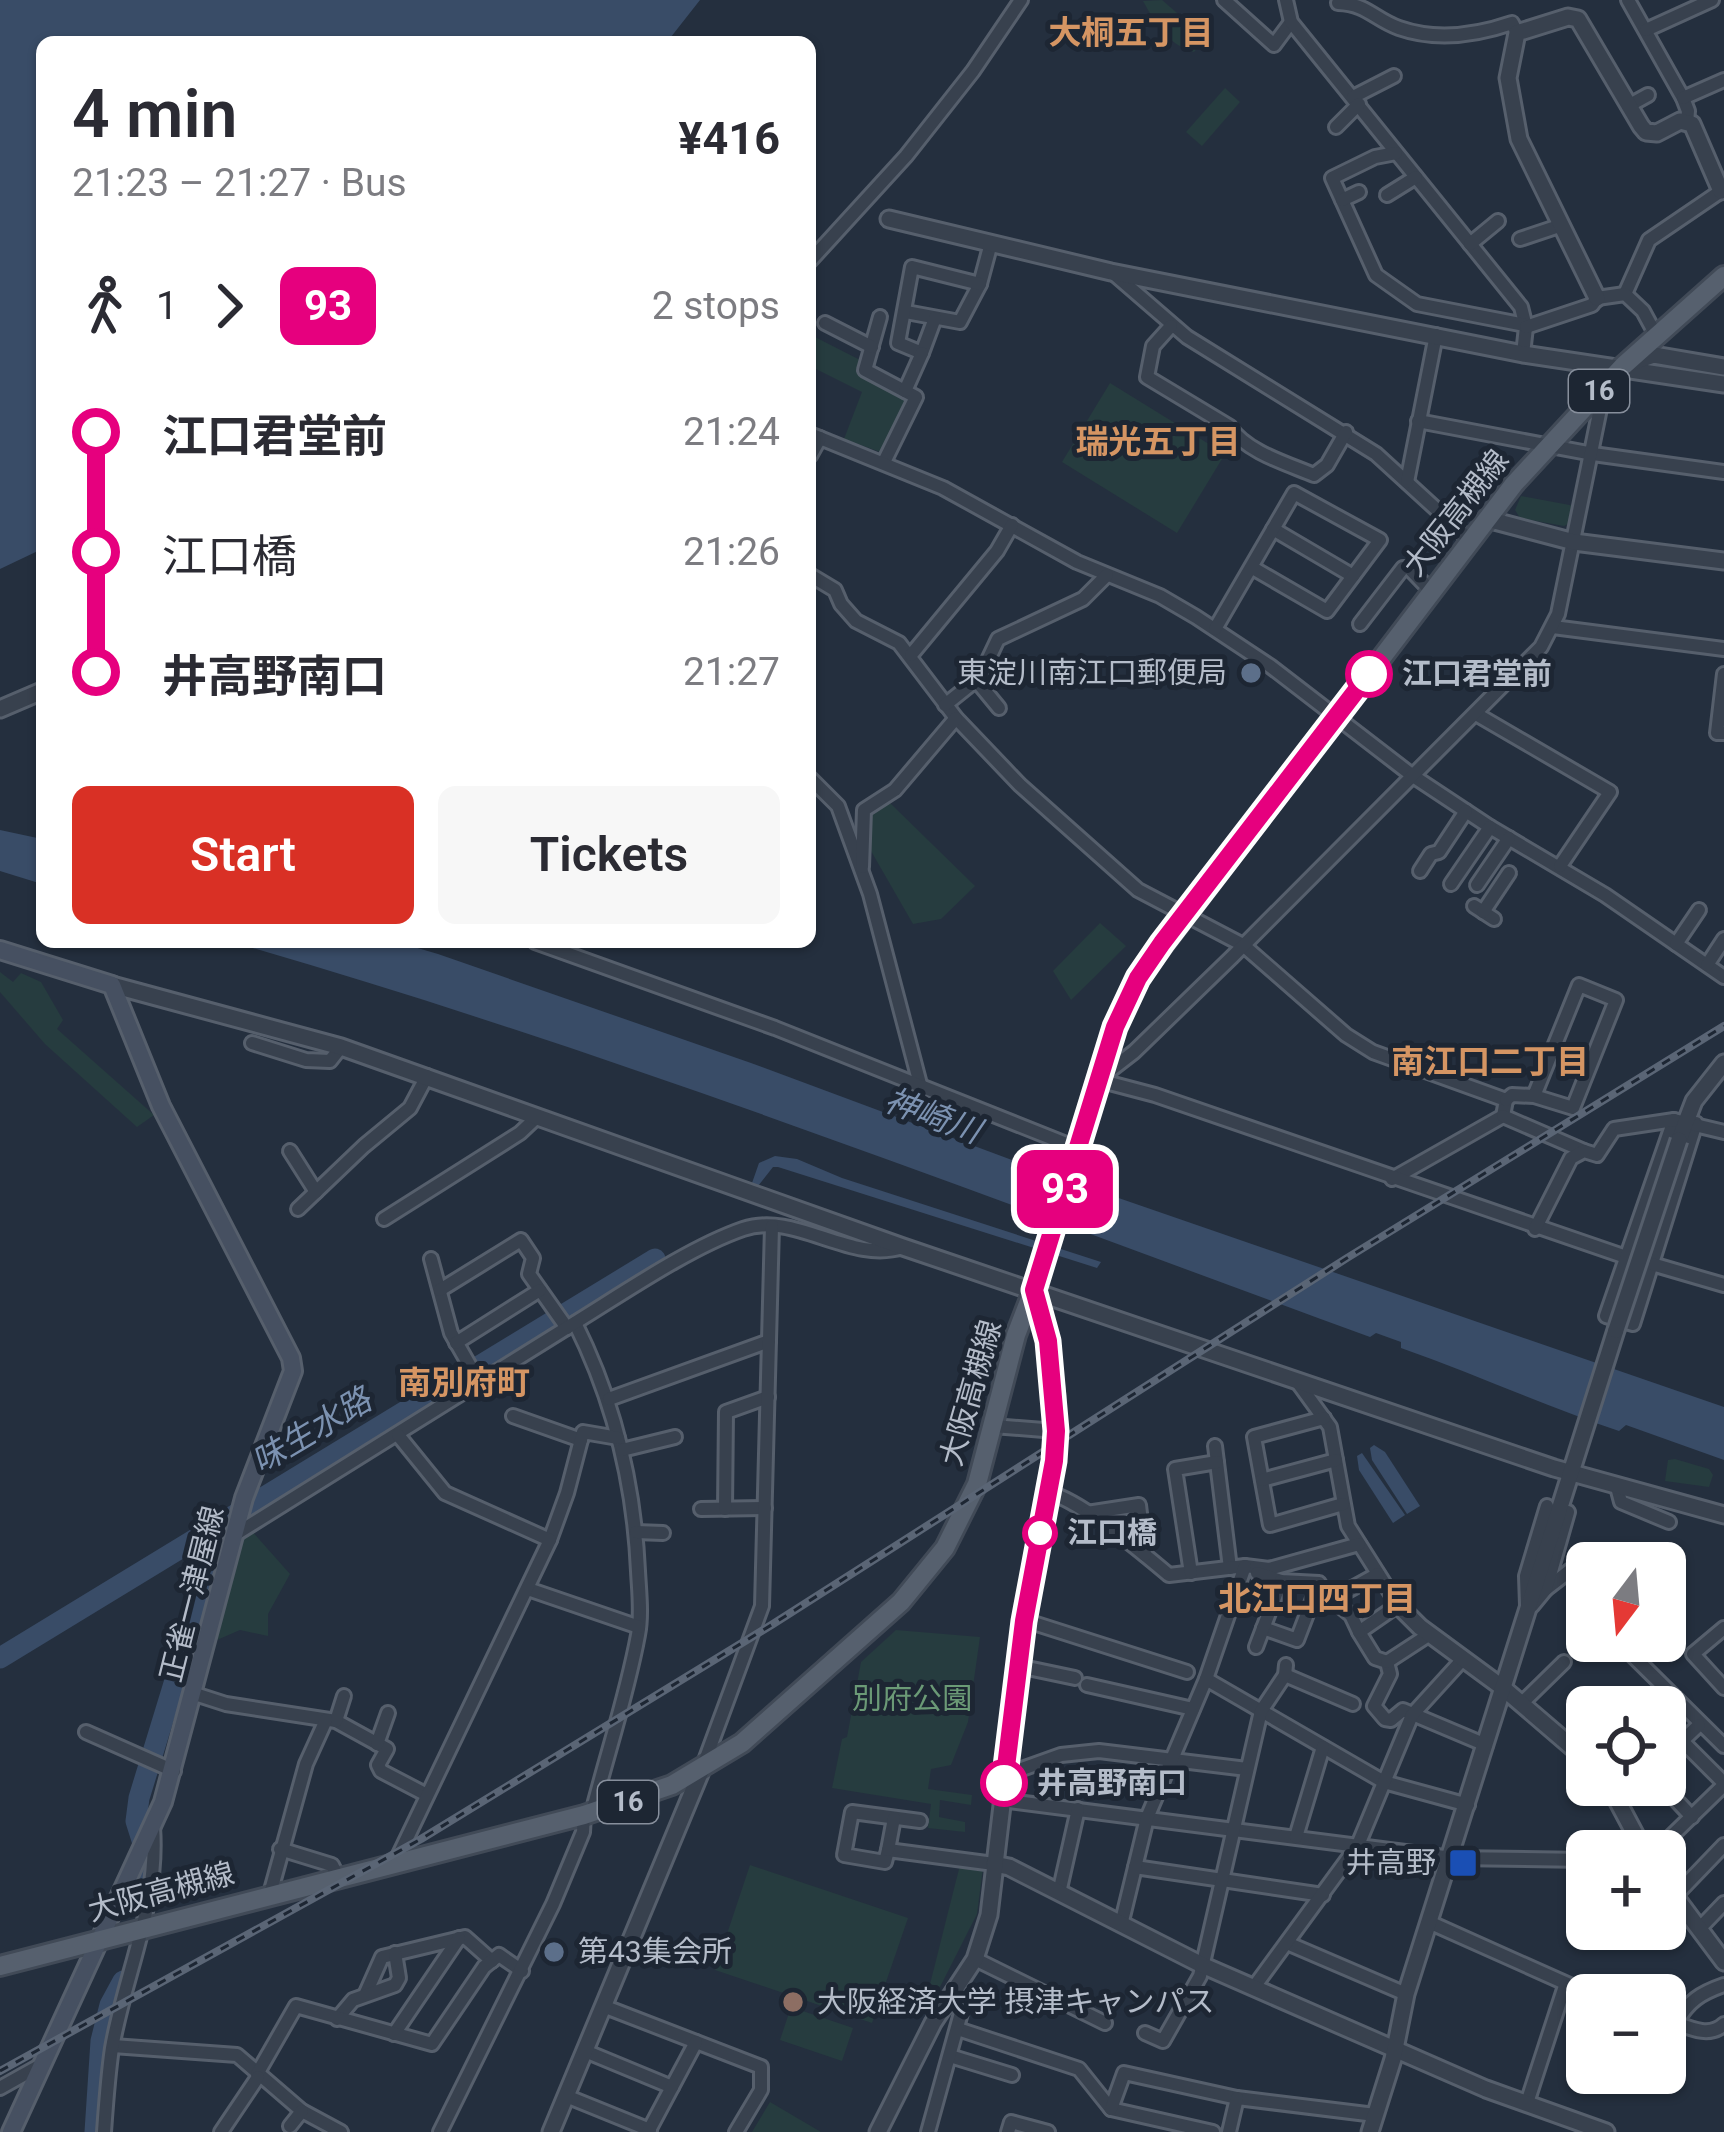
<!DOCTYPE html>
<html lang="en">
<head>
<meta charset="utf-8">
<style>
  :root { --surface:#fff; --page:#f7f7f7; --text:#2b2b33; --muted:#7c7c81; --accent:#d93025 }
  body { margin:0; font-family:Roboto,"Noto Sans JP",sans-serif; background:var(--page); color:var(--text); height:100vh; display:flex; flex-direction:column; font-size:45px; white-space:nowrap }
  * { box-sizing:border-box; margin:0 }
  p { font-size:39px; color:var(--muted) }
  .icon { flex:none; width:66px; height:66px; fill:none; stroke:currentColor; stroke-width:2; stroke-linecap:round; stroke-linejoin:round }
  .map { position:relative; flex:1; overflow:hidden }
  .panel { position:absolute; left:36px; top:36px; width:780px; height:912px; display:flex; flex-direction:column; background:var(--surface); border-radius:18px; box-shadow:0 3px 9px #0004 }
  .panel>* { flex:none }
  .badge { padding:0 24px; border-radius:18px; font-size:42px; line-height:78px }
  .needle { width:78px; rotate:196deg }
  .controls { position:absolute; left:1566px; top:1542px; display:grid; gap:24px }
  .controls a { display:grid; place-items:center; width:120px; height:120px; border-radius:18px; background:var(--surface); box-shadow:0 3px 9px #0004; font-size:60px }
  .map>.badge { position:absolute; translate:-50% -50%; box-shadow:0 0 0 6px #fff }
  .legs { display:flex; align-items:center; gap:18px; height:132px; padding:0 36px; font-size:39px }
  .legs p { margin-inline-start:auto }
  .headline { display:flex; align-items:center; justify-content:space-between; height:204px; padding:0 36px }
  h1 { font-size:66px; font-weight:600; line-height:90px }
  .primary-button { display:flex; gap:24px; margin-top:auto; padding:24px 36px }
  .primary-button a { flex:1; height:138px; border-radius:18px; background:var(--accent); color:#fff; font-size:48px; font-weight:600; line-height:138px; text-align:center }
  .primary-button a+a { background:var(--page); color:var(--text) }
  ul { padding:0 36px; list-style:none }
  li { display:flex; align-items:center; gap:42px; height:120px; font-size:45px }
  li i { display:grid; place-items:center; width:18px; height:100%; margin:0 15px; background:currentColor }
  li i::after { content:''; width:30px; height:30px; margin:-15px; border:9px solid; border-radius:50%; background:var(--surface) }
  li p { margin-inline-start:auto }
  li:first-child i { background:linear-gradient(#0000 50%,currentColor 0) }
  li:last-child i { background:linear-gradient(currentColor 50%,#0000 0) }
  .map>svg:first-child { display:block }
  .green { fill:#263c3f }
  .water { fill:#394c67 }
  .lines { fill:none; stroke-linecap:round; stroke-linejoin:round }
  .river { stroke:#394c67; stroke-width:21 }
  .minor-casing { stroke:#565f6c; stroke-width:18 }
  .tertiary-casing { stroke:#565f6c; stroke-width:21 }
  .secondary-casing { stroke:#565f6c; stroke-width:22 }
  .primary-casing { stroke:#414a57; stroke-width:24 }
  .minor { stroke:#38414e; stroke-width:12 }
  .tertiary { stroke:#38414e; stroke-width:15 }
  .secondary { stroke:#465061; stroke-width:16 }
  .primary { stroke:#56606e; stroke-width:18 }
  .rail-casing { stroke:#5a6575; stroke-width:8 }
  .rail { stroke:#1d2633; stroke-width:3; stroke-dasharray:9; stroke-linecap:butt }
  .tertiary-bridge-casing { stroke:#565f6c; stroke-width:21; stroke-linecap:butt }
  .tertiary-bridge { stroke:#38414e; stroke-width:15 }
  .line-1-casing { stroke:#fff; stroke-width:27 }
  .line-1 { stroke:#e6007e; stroke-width:18 }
  .service-dot { fill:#5c6f8a; stroke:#1d2633; stroke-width:4.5 }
  .stop-1-dot { fill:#fff; stroke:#e6007e; stroke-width:6 }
  .transit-dot { fill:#1a4fb4; stroke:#1d2633; stroke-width:4.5 }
  .education-dot { fill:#8d6e63; stroke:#1d2633; stroke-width:4.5 }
  .labels { text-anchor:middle; stroke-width:10; stroke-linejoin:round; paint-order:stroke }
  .shield { fill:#1d2633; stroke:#878f9c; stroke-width:3 }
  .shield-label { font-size:27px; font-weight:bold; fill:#b4bcc9 }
  .street-label { font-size:30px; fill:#b4bcc9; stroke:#1d2633 }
  .poi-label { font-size:30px; fill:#b4bcc9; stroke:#1d2633; text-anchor:end }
  .stop-label { font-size:30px; font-weight:bold; fill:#b4bcc9; stroke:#1d2633; text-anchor:start }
  .park-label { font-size:30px; fill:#6b9a76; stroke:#1d2633 }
  .neighbourhood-label { font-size:33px; font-weight:bold; fill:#d59563; stroke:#1d2633 }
  .water-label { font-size:33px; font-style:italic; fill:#7c92b1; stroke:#1d2633 }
</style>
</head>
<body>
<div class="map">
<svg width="1724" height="2132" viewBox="0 0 1724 2132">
  <rect width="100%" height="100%" fill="#242f3e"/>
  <g class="green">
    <path d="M1162,0L1206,38L1194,52C1168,45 1155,23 1143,1Z"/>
    <path d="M1225,88L1240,102L1202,146L1186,132Z"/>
    <path d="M815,337L862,361L861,371L910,400L883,453L844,439L862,392L810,366Z"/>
    <path d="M1110,383L1225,454L1177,533L1062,462Z"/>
    <path d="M1521,496L1575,506L1572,522L1564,526L1520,518L1515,510Z"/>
    <path d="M890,803L975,886L941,919L913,924L871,851L869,815Z"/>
    <path d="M1100,923L1126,946L1071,1000L1053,971Z"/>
    <path d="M0,972L13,982L21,973L41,982L63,1020L57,1029L154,1115L137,1127L45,1044L0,992Z"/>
    <path d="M1675,1459L1709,1469L1713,1475L1709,1487L1665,1481L1668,1460Z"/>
    <path d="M251,1530L290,1574L268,1614V1636L240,1630L217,1640L242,1536Z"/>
    <path d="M896,1630L980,1637L968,1722L951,1765L931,1769L928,1789L972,1795L971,1805L940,1800L939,1817L965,1822V1832L928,1828L931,1804L832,1788L842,1739L847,1737L861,1662Z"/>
    <path d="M750,1865L908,1918L872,2023L715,1970Z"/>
    <path d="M960,1865L983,1868L977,1914L940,1987L930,1984Z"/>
    <path d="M791,2007L853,2028L842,2061L780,2040Z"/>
    <path d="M770,2102L821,2132H752Z"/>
  </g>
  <g class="water">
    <path d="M0,0H700L667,42H42V549L0,569Z"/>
    <path d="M0,830L42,839V884L0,871Z"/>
    <path d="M232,942H397L438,954L751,1063L1052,1175L1724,1407V1460L1626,1425L1619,1431C1545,1406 1475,1374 1401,1348V1342L1376,1333L1370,1337C992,1199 618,1053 232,942Z"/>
    <path d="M775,1156L797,1159L842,1178L1101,1262L1097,1268L778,1167H773L758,1186L752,1183L759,1163Z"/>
    <path d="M1374,1445L1385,1452L1420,1506L1407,1514L1372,1460L1370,1448Z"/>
    <path d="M1362,1453L1405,1515L1393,1523L1359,1470L1357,1456Z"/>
  </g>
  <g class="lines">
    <g class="river">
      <path d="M0,1658L655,1259"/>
      <path d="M141,1899L148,1859L136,1821L139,1798L224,1520"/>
      <path d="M95,2132L101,2041L110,2005L123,1981"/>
    </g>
    <defs>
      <g id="minor">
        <path d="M1224,0L1274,45L1291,22"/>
        <path d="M1286,0L1291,22L1521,307L1526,327L1523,354"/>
        <path d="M1628,0L1683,98L1688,111L1687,122"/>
        <path d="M1338,3C1367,4 1374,19 1399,28C1436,41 1477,35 1512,23L1517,33"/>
        <path d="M1646,30L1712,0"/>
        <path d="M1353,97L1394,76"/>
        <path d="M1683,98L1724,80"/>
        <path d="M1628,106L1648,95"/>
        <path d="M1336,127L1359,104"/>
        <path d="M1396,153L1375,157L1332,178L1376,275L1417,304L1525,325"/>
        <path d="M1387,195L1416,177"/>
        <path d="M1342,200L1359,192"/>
        <path d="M1520,239L1559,226"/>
        <path d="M1470,244L1498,221"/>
        <path d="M810,261L906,156L973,71L1021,0"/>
        <path d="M1113,273L1187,337L1376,454L1471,541"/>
        <path d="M1625,294L1649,240L1724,189"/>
        <path d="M906,312L960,322L980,284L991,243"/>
        <path d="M880,317L865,370L916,397L884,462"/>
        <path d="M935,318L922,353L898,343L912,267L980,284"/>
        <path d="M825,323L872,347"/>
        <path d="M1171,326L1153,346L1147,377L1230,427C1246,452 1288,464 1314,475L1327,465L1346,432"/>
        <path d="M1526,327L1592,305L1597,298L1625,294L1643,311L1656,335"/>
        <path d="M905,391L922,353"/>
        <path d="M1418,421L1593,454L1724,472"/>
        <path d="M810,434L943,488L1077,562L1160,596L1196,617L1270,666L1413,776L1490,827L1605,895L1724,977"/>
        <path d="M810,456L820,438"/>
        <path d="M1407,482L1436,335"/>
        <path d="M1273,529L1353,576"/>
        <path d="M810,575L835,590L841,604L856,621L899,643L956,718L1020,785L1138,890L1243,945L1346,1035L1373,1052L1506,1100L1503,1116L1392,1179"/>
        <path d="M1360,624L1403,568H1409L1432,592"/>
        <path d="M1553,627L1724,649"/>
        <path d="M1215,629L1294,493L1380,540L1327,611L1251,567"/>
        <path d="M911,655L997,551L1012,525"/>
        <path d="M1724,674L1717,733H1724"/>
        <path d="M976,680L999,708"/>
        <path d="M945,705L980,677L998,639L1083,599L1107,575"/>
        <path d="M1476,714L1610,792L1560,866"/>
        <path d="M810,778L838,806L870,894L920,1084"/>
        <path d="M862,867L864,810L895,790L956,718"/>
        <path d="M1420,871L1431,854L1439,852L1466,811"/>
        <path d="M1451,884L1490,827"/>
        <path d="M1477,885L1509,838"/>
        <path d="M1474,906L1494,919"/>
        <path d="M1483,912L1509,873"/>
        <path d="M535,942L775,1028L1079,1149"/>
        <path d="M1676,944L1699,910"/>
        <path d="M1707,965L1724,939"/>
        <path d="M252,1043L306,1060L330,1061L341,1047"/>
        <path d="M1099,1079L1134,1052L1232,957L1541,647L1558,614L1604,389"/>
        <path d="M1098,1080L1155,1095L1626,1257"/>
        <path d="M1506,1100L1512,1095L1534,1096L1573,1108L1616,1000L1579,985L1534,1096"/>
        <path d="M1503,1116L1584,1151"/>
        <path d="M1674,1120L1606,1316L1633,1324L1696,1123"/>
        <path d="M290,1151L316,1192"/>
        <path d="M298,1209L364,1146L410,1108L427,1076"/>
        <path d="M384,1219L520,1133L537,1117"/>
        <path d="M1535,1229L1571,1158L1584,1151L1597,1155L1614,1129L1674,1120L1724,1132"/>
        <path d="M431,1259L451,1333L479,1382"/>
        <path d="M1652,1264L1724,1285"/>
        <path d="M440,1290L521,1240L533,1258L529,1274L567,1328"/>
        <path d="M575,1323C614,1401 634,1483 638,1571C639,1591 642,1615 638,1635C627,1695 607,1754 592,1813"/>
        <path d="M456,1343L540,1290"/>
        <path d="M1296,1380L1330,1427L1348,1526L1398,1605L1359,1632L1375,1658L1387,1662L1390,1674L1374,1706L1385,1719L1391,1720L1403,1710L1486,1745"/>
        <path d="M609,1399L769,1341"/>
        <path d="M513,1416L581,1440"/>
        <path d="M1324,1418L1254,1437L1270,1525L1343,1504"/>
        <path d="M993,1426L1056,1431"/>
        <path d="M1215,1446L1230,1568"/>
        <path d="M622,1450L675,1437"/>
        <path d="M1262,1480L1336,1460"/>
        <path d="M1617,1487L1621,1502L1669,1522"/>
        <path d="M1048,1493C1078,1498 1144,1554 1169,1575L1245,1566L1269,1569L1359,1544"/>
        <path d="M701,1509L765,1508"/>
        <path d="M725,1509L726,1412L768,1397"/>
        <path d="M1087,1513L1139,1505L1145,1555"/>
        <path d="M636,1532L663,1533"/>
        <path d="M236,1534C347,1466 457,1396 568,1327C619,1296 688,1248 743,1229C796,1211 849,1264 903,1247"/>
        <path d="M550,1540L567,1493L583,1432L618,1438"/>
        <path d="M1191,1573L1175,1469L1217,1462"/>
        <path d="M1257,1573L1281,1581L1319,1583L1297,1640L1263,1628"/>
        <path d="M528,1589L639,1627"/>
        <path d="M1546,1589L1576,1566L1587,1583"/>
        <path d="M1340,1595L1378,1574"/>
        <path d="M1527,1605L1526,1576L1547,1506"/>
        <path d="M1340,1606L1351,1615L1359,1632"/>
        <path d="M1532,1606L1546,1589L1568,1512"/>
        <path d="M1024,1620L1187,1672"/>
        <path d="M1724,1628L1693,1654L1724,1688"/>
        <path d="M1623,1641L1630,1653L1724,1746"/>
        <path d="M1256,1647L1281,1581"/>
        <path d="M1387,1662L1430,1634"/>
        <path d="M1018,1666L1075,1678"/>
        <path d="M1285,1675L1353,1704"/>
        <path d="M1206,1679L1384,1782L1468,1805"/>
        <path d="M1087,1685L1193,1709"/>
        <path d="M195,1694L226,1704L336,1721L387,1749L378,1765L381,1771L427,1795"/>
        <path d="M1521,1704L1564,1662"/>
        <path d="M336,1721L344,1696"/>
        <path d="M86,1732L174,1771"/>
        <path d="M1683,1742L1724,1783"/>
        <path d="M377,1744L388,1713"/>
        <path d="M1665,1757L1699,1725"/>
        <path d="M703,1766L762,1606L772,1226"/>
        <path d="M1005,1775L1061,1755L1099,1751L1247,1769"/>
        <path d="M1662,1785L1692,1817"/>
        <path d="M1618,1797L1633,1785"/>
        <path d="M1001,1800L1452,1858L1587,1860"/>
        <path d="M920,1821L852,1812L844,1855L885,1862L888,1850L994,1864"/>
        <path d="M1296,1837L1323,1747"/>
        <path d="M280,1849L332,1865L338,1877"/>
        <path d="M888,1850L894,1818"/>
        <path d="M1656,1851L1724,1785"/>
        <path d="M395,1863L550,1540L445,1493L398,1435"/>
        <path d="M1135,1867L1323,1895"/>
        <path d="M1059,1893L1078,1809"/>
        <path d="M270,1894L306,1764L326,1720"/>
        <path d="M1675,1896L1724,1845"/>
        <path d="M1431,1923L1592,1995"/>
        <path d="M1121,1925L1147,1818L1206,1679L1245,1566"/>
        <path d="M1699,1929L1724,1903"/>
        <path d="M1287,1943L1406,1994"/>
        <path d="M975,1959L1105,2023"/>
        <path d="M1254,1987L1358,1845L1412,1715L1463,1659"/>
        <path d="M366,1993L382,1957L465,1937L492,1961"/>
        <path d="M603,2006L761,2067V2090L736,2132"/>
        <path d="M337,2019L353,2000L395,1985L399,1978L395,1953"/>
        <path d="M1665,2019C1684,2025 1708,2040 1724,2024"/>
        <path d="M1676,2023C1688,2001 1701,1993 1724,1985"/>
        <path d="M958,2029L1079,2069L1111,2109L1213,2132"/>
        <path d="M1145,2033L1163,2041L1200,1976L1261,1711L1285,1675L1286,1665"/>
        <path d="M394,2034L459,1938"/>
        <path d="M113,2046L237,2055L302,2111L341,2132"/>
        <path d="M585,2051L672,2087"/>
        <path d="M950,2056L1012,2075"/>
        <path d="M257,2074L296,2006L432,2044L484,1967L499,1955L522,1971"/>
        <path d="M0,2088L41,2065"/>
        <path d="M566,2096L650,2130"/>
        <path d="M1527,2103L1565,1986"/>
        <path d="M1111,2109L1124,2073L1237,2098L1375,2115"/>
        <path d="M290,2126L302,2111"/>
        <path d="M104,2132C106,2104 108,2075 112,2048C125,1973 159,1905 153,1827"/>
        <path d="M221,2132L258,2077"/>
        <path d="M440,2132L553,1904L583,1832L584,1815"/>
        <path d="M648,2132L696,2042"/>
        <path d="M928,2132L961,2013L951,1995"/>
        <path d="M1008,2132L1011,2122L1048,2132"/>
        <path d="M1229,2132L1237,2098"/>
      </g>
      <g id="tertiary">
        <path d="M889,219L1111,272L1523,354L1724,384"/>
        <path d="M1597,298L1519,139L1508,78L1517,33L1568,17L1578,19L1641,126L1646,132L1657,133L1680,121L1692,124L1721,191"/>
        <path d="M1631,363L1654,355L1724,367"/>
        <path d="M1487,519L1574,542L1724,561"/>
        <path d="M0,709L42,691"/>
        <path d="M112,985L341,1047L903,1247L1554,1468L1724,1515"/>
        <path d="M1679,1140L1694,1101L1724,1063"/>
        <path d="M1398,1605L1420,1627L1503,1688L1587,1760"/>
        <path d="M1609,1785L1644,1851"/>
        <path d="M994,1864L1009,1867L1202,1965L1486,2089L1606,2132"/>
        <path d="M1665,1883L1724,1962"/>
        <path d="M551,2132L702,1769"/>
        <path d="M878,2132L933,2023L975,1959L989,1915L1024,1620L1055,1461L1056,1396L1049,1341L1034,1290"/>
        <path d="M1370,2132L1393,2059L1406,1994L1616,1330"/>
      </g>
      <path id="secondary" d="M0,950L112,985L161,1106L291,1358L293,1371L244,1498L163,1802L11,2132"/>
      <path id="primary" d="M0,1966L584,1815L672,1785L742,1743L901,1602L945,1548L977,1484L1016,1335L1038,1278L1115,1027L1138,978L1514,484L1623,366L1724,276"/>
    </defs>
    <use href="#minor" class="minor-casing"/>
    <use href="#tertiary" class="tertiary-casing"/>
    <use href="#secondary" class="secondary-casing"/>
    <use href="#primary" class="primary-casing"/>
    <use href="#minor" class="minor"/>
    <use href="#tertiary" class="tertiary"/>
    <use href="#secondary" class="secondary"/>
    <use href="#primary" class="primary"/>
    <defs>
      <path id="rail" d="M0,2071L421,1839L773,1624L1347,1258L1724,1026"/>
    </defs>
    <use href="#rail" class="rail-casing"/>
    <use href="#rail" class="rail"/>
    <defs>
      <path id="tertiary-bridge" d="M1616,1330L1679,1140"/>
    </defs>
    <use href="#tertiary-bridge" class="tertiary-bridge-casing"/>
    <use href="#tertiary-bridge" class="tertiary-bridge"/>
  </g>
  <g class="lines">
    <defs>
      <path id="line-1" d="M1004,1783L1024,1621L1054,1461L1056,1431L1048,1341L1034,1290L1115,1027L1138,978L1162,943L1369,674"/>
    </defs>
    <use href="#line-1" class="line-1-casing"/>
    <use href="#line-1" class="line-1"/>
  </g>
  <g class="service-dot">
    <circle cx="1251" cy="673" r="12"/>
    <circle cx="554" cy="1952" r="12"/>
  </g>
  <g class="stop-1-dot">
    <circle cx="1369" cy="674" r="21"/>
    <circle cx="1040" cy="1533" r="15"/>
    <circle cx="1004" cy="1783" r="21"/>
  </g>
  <rect class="transit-dot" x="1448" y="1848" width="30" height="30" rx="6"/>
  <circle class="education-dot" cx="793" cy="2002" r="12"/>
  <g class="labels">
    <g class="shield">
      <rect x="1569" y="370" width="60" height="42" rx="9"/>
      <rect x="598" y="1781" width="60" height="42" rx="9"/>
    </g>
    <g class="shield-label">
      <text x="1599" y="400">16</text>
      <text x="628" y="1811">16</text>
    </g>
    <g class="street-label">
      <text transform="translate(1456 513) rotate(-52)" y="10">大阪高槻線</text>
      <text transform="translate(971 1393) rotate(-74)" y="10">大阪高槻線</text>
      <text transform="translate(192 1594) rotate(-76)" y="10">正雀一津屋線</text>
      <text transform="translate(161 1892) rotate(-15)" y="10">大阪高槻線</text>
    </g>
    <g class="poi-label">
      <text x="1227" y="683">東淀川南江口郵便局</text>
      <text x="1436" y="1873">井高野</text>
      <text x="578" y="1962" text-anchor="start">第43集会所</text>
      <text x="817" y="2012" text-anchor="start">大阪経済大学 摂津キャンパス</text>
    </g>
    <g class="stop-label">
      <text x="1402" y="684">江口君堂前</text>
      <text x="1067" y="1543">江口橋</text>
      <text x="1037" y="1793">井高野南口</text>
    </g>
    <g class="park-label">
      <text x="912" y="1709">別府公園</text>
    </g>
    <g class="neighbourhood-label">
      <text x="1131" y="44">大桐五丁目</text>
      <text x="1158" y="453">瑞光五丁目</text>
      <text x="1490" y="1073">南江口二丁目</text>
      <text x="464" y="1394">南別府町</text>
      <text x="1317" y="1610">北江口四丁目</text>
    </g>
    <g class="water-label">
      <text transform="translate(933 1115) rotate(20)" y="12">神崎川</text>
      <text transform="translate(311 1430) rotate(-31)" y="12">味生水路</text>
    </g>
  </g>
</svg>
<div class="controls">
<a><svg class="needle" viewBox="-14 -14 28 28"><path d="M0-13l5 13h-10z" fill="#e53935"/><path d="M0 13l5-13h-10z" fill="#7c7c81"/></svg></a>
<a><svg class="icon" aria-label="locate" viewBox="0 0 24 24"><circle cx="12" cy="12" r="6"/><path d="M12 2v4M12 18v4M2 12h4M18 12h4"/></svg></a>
<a>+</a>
<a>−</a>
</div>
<b class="badge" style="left:1065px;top:1189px;background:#e6007e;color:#fff">93</b>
<section class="panel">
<div class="headline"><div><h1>4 min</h1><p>21:23 – 21:27 · Bus</p></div><b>¥416</b></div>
<div class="legs"><svg class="icon" aria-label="walk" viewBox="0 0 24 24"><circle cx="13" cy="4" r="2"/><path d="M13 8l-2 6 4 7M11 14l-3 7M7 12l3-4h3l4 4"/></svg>1<svg class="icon" aria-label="forward" viewBox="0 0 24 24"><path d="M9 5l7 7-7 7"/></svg><b class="badge" style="background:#e6007e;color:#fff">93</b><p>2 stops</p></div>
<ul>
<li><i style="color:#e6007e"></i><b>江口君堂前</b><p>21:24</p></li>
<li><i style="color:#e6007e"></i><span>江口橋</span><p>21:26</p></li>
<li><i style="color:#e6007e"></i><b>井高野南口</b><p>21:27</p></li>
</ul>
<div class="primary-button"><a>Start</a><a>Tickets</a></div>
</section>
</div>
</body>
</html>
